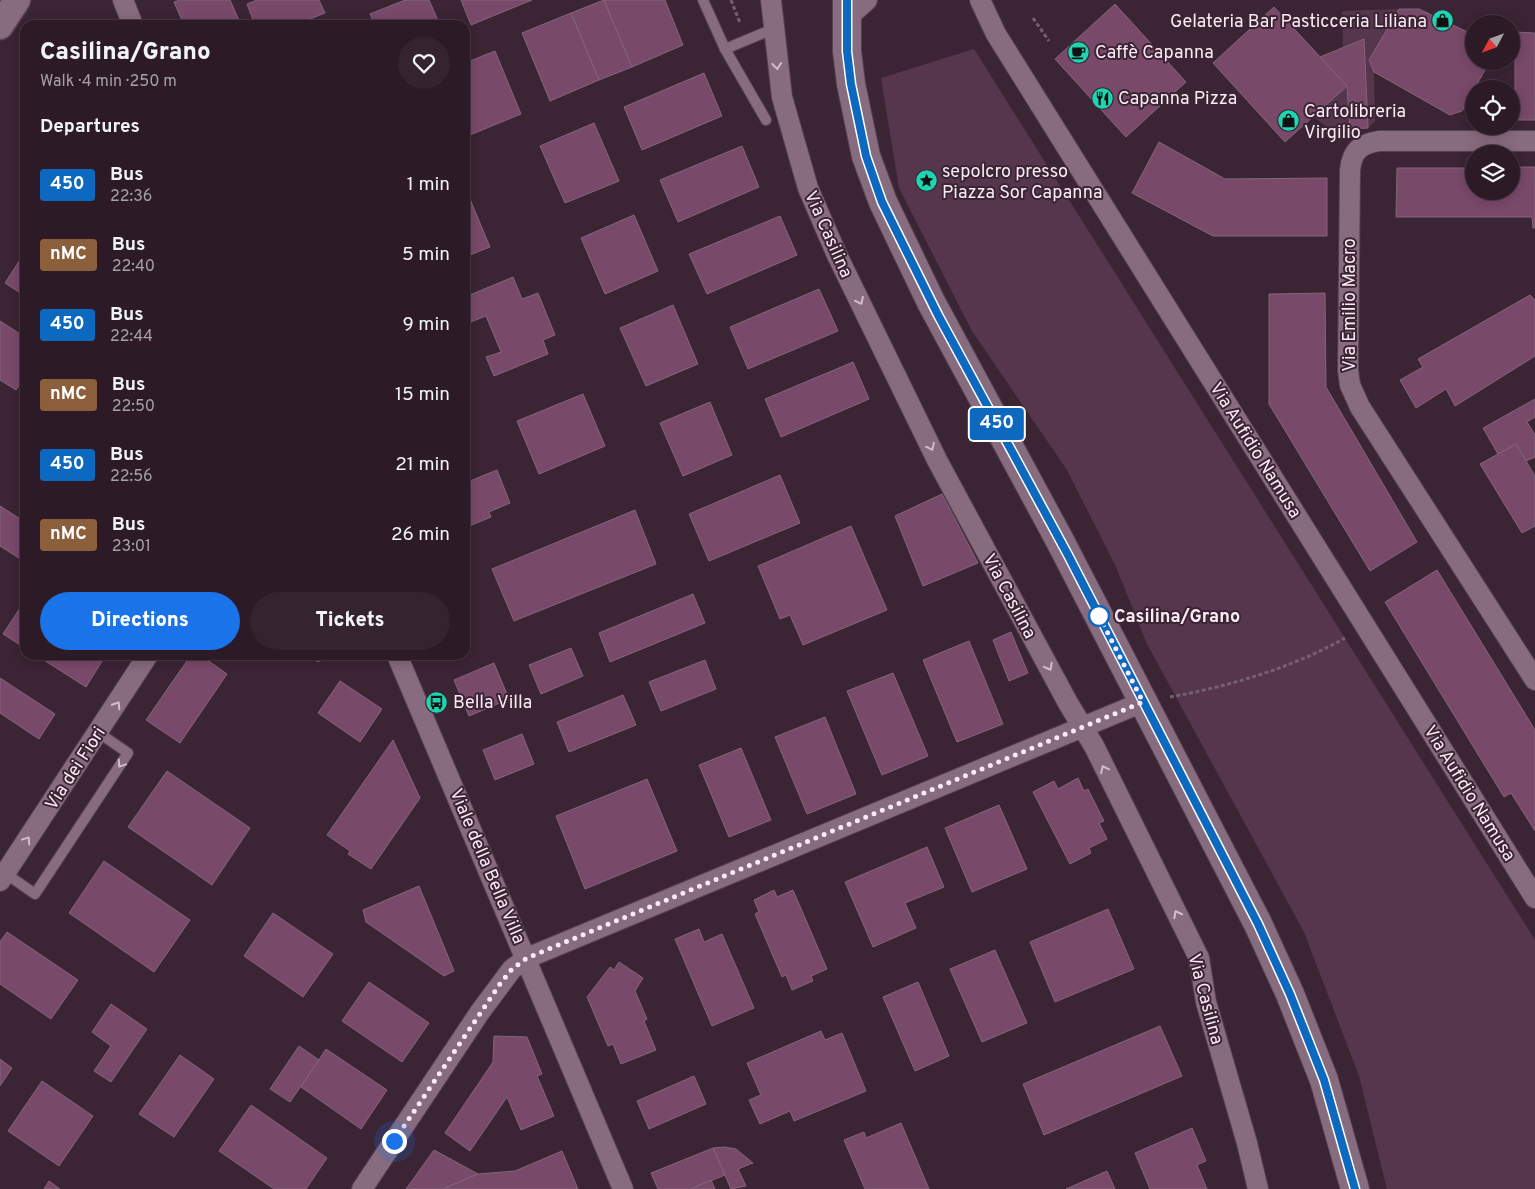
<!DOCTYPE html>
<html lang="en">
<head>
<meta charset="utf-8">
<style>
  :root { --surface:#2c1b27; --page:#34242f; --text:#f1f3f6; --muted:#a6a1a7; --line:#483944; --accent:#1a73e8 }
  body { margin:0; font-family:Overpass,sans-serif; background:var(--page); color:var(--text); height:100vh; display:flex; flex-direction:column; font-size:19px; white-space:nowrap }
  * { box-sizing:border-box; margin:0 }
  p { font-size:16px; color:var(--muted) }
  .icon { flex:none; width:28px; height:28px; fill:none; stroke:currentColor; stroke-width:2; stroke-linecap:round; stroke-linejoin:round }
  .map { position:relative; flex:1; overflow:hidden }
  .details { position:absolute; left:20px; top:20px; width:450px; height:640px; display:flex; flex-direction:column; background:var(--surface); border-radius:15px; box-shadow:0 2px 12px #0003,0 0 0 1px var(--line) }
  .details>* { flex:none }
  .badge { padding:0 10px; border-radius:4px; font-size:18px; line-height:32px }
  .needle { width:32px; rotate:229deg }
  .controls { position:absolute; left:1465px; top:15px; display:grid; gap:10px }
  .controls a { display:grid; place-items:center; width:55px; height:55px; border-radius:50%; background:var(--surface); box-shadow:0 2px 12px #0003,0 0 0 1px var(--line); font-size:25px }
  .you { position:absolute; width:25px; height:25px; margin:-12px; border:4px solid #fff; border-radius:50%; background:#1a73e8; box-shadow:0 0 0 8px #1a73e833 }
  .map>.badge { position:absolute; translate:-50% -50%; box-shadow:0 0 0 2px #fff }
  h2 { padding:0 20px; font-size:19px; line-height:45px }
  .round { display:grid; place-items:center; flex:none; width:52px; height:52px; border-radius:26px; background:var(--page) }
  .headline { display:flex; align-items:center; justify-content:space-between; height:85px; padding:0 20px }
  h1 { font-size:24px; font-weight:800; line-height:38px }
  .button { display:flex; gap:10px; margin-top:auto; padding:10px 20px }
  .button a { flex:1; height:58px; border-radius:30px; background:var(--accent); color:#fff; font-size:20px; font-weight:800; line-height:58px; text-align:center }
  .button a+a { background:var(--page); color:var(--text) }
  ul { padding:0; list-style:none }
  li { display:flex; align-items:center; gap:15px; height:70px; padding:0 20px }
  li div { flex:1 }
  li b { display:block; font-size:19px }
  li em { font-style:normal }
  li .badge { min-width:55px; font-weight:700; text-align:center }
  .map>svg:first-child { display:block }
  .green { fill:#56364c }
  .building { fill:#79496a; stroke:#826679 }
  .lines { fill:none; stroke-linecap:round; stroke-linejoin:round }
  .service-casing { stroke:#564250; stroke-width:12 }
  .minor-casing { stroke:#564250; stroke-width:22 }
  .tertiary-casing { stroke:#564250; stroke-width:29 }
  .secondary-casing { stroke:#564250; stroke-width:30 }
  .path { stroke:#75606e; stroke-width:3; stroke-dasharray:4 2.5; stroke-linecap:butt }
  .service { stroke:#876b7e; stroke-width:10 }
  .minor { stroke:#876b7e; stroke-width:20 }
  .tertiary { stroke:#876b7e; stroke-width:26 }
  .secondary { stroke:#876b7e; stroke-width:28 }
  .oneway { stroke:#d2becb }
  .line-casing { stroke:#fff; stroke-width:11 }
  .line { stroke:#0c69bf; stroke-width:8 }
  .walk { stroke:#fbebf5; stroke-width:5; stroke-dasharray:0 9 }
  .stop-dot { fill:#fff; stroke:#0c69bf; stroke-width:2.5 }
  .labels { text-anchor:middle; stroke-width:4; stroke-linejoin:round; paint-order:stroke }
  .poi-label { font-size:18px; fill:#fbebf5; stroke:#3b2434; text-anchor:start }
  .street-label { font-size:18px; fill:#fbebf5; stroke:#3b2434 }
  .stop-label { font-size:18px; font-weight:bold; fill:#fbebf5; stroke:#3b2434; text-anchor:start }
</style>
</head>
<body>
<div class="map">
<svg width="1535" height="1189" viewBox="0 0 1535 1189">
  <rect width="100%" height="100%" fill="#3b2434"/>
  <g class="green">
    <path d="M1399,9L1369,60L1374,72L1375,121L1368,128L1343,48L1342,11Z"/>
    <path d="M974,49L1535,940V1189H1387L1359,1076L1304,932L1147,644L1116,567L1067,470L972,331L899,188L881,78Z"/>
    <path d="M1347,86L1350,129L1340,138L1313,116Z"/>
  </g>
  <g class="building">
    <path d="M180,0H230L241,25H184L174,2Z"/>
    <path d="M257,0H319L325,13L296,25H255L247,4Z"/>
    <path d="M405,0H429L440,25H375L370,14Z"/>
    <path d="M461,0H532L471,25Z"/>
    <path d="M604,0L632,67L599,80L571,13Z"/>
    <path d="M604,0H665L683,45L632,67Z"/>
    <path d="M1115,4L1186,82L1126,137L1055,59Z"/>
    <path d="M1274,7L1347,86L1285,142L1213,63Z"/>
    <path d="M1399,9H1419L1474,35V61H1490L1462,111L1450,115L1374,72L1369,60Z"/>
    <path d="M571,13L599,80L550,101L522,33Z"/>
    <path d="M1515,32L1535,33V120H1515Z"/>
    <path d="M1364,39L1368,128L1350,129L1347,86L1320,57Z"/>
    <path d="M495,51L521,114L465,137V63Z"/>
    <path d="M704,73L722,116L642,150L624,107Z"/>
    <path d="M594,123L619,181L565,203L540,146Z"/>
    <path d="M1159,142L1225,179L1327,178V236H1213L1132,193Z"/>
    <path d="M742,146L759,187L678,222L660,180Z"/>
    <path d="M1511,167H1535V228H1533L1532,217H1396L1397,168H1474V191H1511Z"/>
    <path d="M465,187L490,247L465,257Z"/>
    <path d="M634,215L658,271L605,294L581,238Z"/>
    <path d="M780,216L797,255L707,294L689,254Z"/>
    <path d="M25,252V296L5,283Z"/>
    <path d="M513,277L522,299L538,293L555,335L543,340L548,354L494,376L486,357L501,352L486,316L468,323L465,315V297Z"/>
    <path d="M819,289L838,331L748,369L730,327Z"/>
    <path d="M1325,293L1326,387L1417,542L1370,571L1269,404V294Z"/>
    <path d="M1530,295L1535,300V356L1455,406L1446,389L1416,408L1400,380L1423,367L1418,359Z"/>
    <path d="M673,305L698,364L646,386L620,328Z"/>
    <path d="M0,321L25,337V376L16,390L0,380Z"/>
    <path d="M853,362L869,399L781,437L765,399Z"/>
    <path d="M583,394L605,446L539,474L517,421Z"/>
    <path d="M1535,399V417L1527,422L1535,435V457L1526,461L1516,444L1498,454L1483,428Z"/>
    <path d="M710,402L732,455L683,476L660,423Z"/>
    <path d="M1516,444L1535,476V526L1522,533L1480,464Z"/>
    <path d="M497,470L510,503L489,512L491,517L467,527L465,483Z"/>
    <path d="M780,475L800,523L709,561L689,514Z"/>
    <path d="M942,494L978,563L923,586L895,516Z"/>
    <path d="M0,506L25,522V562L0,546Z"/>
    <path d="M635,510L656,564L514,621L492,569Z"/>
    <path d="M851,526L887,610L803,645L790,615L780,619L758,566Z"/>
    <path d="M1437,570L1535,730V831L1511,793L1504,797L1385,602Z"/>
    <path d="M693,594L705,623L610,662L599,633Z"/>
    <path d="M24,602L25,603V648L3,634Z"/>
    <path d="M1011,632L1028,673L1009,681L993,640Z"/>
    <path d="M969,641L1003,724L957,742L923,660Z"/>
    <path d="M571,648L583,676L541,694L529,665Z"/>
    <path d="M36,655H106L86,687Z"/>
    <path d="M191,655H200L227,674L180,743L146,720Z"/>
    <path d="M314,655H335L317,662Z"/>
    <path d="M705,660L716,689L661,711L649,682Z"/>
    <path d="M494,663L509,699L469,716L454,680Z"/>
    <path d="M893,673L928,756L882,775L847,691Z"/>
    <path d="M0,678L55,714L39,739L0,713Z"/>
    <path d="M340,681L382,709L360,742L318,713Z"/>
    <path d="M623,695L636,725L569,752L557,722Z"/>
    <path d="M825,717L856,794L807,814L775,737Z"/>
    <path d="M522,734L534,764L495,780L483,750Z"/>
    <path d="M393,740L420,798L371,869L348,854L350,851L327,835Z"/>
    <path d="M741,748L771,820L729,837L699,765Z"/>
    <path d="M167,771L250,828L212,885L128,827Z"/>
    <path d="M1078,778L1084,791L1088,789L1104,821L1099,823L1107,839L1089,848L1091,853L1070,864L1033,792L1054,781L1058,789Z"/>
    <path d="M647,779L677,851L585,889L556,816Z"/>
    <path d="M999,805L1027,869L972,892L945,828Z"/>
    <path d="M927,847L944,887L905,903L916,928L873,947L845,882Z"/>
    <path d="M104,861L190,920L154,972L69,913Z"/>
    <path d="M419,886L454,971L444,976L366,922L363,910Z"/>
    <path d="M774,890L777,897L793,890L827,969L811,976L813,981L792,990L786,975L782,977L755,914L759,912L754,900Z"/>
    <path d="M1108,909L1134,969L1055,1002L1030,942Z"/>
    <path d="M273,913L333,954L303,997L244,956Z"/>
    <path d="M699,929L704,942L722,934L754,1008L712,1026L675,939Z"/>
    <path d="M7,932L78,980L51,1019L0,984V942Z"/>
    <path d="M995,950L1027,1023L982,1042L950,969Z"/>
    <path d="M619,962L643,978L635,991L647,1019L644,1021L656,1050L621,1064L613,1044L608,1046L587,997L610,967L614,970Z"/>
    <path d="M369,982L429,1023L402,1062L342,1021Z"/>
    <path d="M918,982L949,1056L915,1071L883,997Z"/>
    <path d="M111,1004L147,1029L111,1082L94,1071L111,1046L92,1032Z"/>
    <path d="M1160,1026L1182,1076L1044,1135L1023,1084Z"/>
    <path d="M821,1031L825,1040L842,1033L866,1091L794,1121L790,1111L760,1124L749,1100L761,1095L747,1063Z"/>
    <path d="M494,1036L527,1037L542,1074L537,1076L554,1116L521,1130L507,1097L470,1151L445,1133L493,1062Z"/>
    <path d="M299,1046L319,1060L290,1102L270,1089Z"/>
    <path d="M326,1049L387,1090L361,1129L301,1087Z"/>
    <path d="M180,1055L214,1079L174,1137L139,1114Z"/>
    <path d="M0,1059L12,1068L0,1086Z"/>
    <path d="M694,1076L706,1104L649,1129L637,1101Z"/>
    <path d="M42,1081L93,1116L59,1166L8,1131Z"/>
    <path d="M251,1105L327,1158L306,1189H274L219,1151Z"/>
    <path d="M901,1123L929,1189H865L844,1140L864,1132L866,1138Z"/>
    <path d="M1192,1128L1206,1161L1197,1165L1207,1189H1150L1135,1153Z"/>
    <path d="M724,1147L736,1149L753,1163L738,1169L746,1186L731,1189L713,1148Z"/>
    <path d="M713,1148L725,1175L691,1189H658L651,1173Z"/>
    <path d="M434,1150L478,1174L443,1189H406Z"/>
    <path d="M562,1151L578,1189H443L478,1174L515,1171Z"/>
    <path d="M1107,1171L1115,1189H1066Z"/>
    <path d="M711,1180L715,1189H691Z"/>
    <path d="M49,1181L60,1189H44Z"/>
  </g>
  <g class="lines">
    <defs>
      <g id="service">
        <path d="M703,0L725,49L766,120"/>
        <path d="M725,49L773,29"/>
        <path d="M5,873L35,894L128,753L99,733"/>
      </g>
      <g id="minor">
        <path d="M123,0L133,25"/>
        <path d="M771,0L782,97L808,188L837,255L937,460L1068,703L1094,746L1199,958L1206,1002L1247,1143L1258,1189"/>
        <path d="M980,0L996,34L1535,898"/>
        <path d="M847,18L867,0"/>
        <path d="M1535,141H1379C1360,144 1352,151 1350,170L1348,370L1350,385L1360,407L1535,680"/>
        <path d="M397,655L623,1189"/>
        <path d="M0,881L148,655"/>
        <path d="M362,1189L480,1012L512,969L527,958L1143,702"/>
      </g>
      <path id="tertiary" d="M0,26L17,0"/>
      <path id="secondary" d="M847,0V51L851,84L866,156L883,202L931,302L1059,539L1258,924L1290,994L1324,1080L1355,1189"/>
    </defs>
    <use href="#service" class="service-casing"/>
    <use href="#minor" class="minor-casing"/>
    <use href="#tertiary" class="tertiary-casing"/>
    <use href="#secondary" class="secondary-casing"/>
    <g class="path">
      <path d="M731,0L740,23"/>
      <path d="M1033,18L1049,41"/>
      <path d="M1170,697C1230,686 1292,668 1345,638"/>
    </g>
    <use href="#service" class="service"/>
    <use href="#minor" class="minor"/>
    <use href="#tertiary" class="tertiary"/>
    <use href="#secondary" class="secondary"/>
  </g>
  <defs><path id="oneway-chevron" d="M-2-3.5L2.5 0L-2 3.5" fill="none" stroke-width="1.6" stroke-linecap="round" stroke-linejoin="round" transform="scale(1.25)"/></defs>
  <g class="oneway">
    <use href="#oneway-chevron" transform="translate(777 66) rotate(83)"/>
    <use href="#oneway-chevron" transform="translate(860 301) rotate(64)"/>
    <use href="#oneway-chevron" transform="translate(931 447) rotate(64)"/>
    <use href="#oneway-chevron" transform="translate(1049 667) rotate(62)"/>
    <use href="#oneway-chevron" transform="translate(117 705) rotate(-58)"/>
    <use href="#oneway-chevron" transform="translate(121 764) rotate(124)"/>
    <use href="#oneway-chevron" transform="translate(1104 769) rotate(-115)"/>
    <use href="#oneway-chevron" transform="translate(27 840) rotate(-56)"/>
    <use href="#oneway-chevron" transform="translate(1177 914) rotate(-117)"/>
  </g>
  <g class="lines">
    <defs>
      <path id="line" d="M847,0V51L851,84L866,156L882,202L938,315L1068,555L1258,924L1290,994L1324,1080L1355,1189"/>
    </defs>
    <use href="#line" class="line-casing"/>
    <use href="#line" class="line"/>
    <path class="walk" d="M394,1141L500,984L512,969L527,958L1143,702L1099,616"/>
  </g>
  <defs>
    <symbol id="shop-disc" viewBox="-11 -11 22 22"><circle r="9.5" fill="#1cd5b1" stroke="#3b2434"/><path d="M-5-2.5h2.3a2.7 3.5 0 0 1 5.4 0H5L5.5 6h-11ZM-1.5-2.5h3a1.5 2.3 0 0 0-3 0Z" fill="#111"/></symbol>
    <symbol id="cafe-disc" viewBox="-11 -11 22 22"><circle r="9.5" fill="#1cd5b1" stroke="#3b2434"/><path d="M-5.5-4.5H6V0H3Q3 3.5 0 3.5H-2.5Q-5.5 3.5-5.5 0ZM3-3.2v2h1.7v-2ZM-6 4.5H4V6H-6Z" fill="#111"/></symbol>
    <symbol id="restaurant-disc" viewBox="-11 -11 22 22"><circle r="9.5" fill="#1cd5b1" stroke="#3b2434"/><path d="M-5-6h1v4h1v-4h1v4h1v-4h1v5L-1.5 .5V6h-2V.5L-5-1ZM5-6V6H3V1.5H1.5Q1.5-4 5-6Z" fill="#111"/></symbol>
    <symbol id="sight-disc" viewBox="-11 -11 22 22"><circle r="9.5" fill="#1cd5b1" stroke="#3b2434"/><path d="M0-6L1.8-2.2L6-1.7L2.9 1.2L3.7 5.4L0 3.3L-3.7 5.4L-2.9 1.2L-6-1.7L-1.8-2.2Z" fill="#111"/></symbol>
    <symbol id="bus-disc" viewBox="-11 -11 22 22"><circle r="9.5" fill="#1cd5b1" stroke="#3b2434"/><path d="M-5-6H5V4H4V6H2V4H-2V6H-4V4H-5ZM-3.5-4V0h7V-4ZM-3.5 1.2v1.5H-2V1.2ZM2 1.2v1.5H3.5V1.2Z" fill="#111"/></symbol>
  </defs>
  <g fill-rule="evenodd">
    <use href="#shop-disc" x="1430" y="8" width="25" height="25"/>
    <use href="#cafe-disc" x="1066" y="40" width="25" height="25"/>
    <use href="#restaurant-disc" x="1090" y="86" width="25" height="25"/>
    <use href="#shop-disc" x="1276" y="108" width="25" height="25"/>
    <use href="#sight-disc" x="914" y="168" width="25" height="25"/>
    <use href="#bus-disc" x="424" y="690" width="25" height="25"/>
  </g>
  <circle class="stop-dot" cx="1099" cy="616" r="10"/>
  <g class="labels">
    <g class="poi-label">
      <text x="1427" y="27" text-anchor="end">Gelateria Bar Pasticceria Liliana</text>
      <text x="1095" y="58">Caffè Capanna</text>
      <text x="1118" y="104">Capanna Pizza</text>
      <text x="1304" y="117">Cartolibreria<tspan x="1304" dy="21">Virgilio</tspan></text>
      <text x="942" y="177">sepolcro presso<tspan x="942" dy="21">Piazza Sor Capanna</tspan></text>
      <text x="453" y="708">Bella Villa</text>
    </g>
    <g class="street-label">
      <text transform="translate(829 234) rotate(66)" y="6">Via Casilina</text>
      <text transform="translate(1349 305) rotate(-90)" y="6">Via Emilio Macro</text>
      <text transform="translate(1256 450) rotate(58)" y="6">Via Aufidio Namusa</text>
      <text transform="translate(1010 596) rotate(62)" y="6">Via Casilina</text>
      <text transform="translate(75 768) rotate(-57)" y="6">Via dei Fiori</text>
      <text transform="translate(1470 793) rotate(58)" y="6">Via Aufidio Namusa</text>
      <text transform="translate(488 866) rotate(67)" y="6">Viale della Bella Villa</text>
      <text transform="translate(1206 999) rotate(75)" y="6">Via Casilina</text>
    </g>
    <g class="stop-label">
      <text x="1114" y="622">Casilina/Grano</text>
    </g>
  </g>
</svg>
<div class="controls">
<a><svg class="needle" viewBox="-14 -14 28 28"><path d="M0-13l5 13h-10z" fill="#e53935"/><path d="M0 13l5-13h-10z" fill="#a6a1a7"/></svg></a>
<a><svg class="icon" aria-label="locate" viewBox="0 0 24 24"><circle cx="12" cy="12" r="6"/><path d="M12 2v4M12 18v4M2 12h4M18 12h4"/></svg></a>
<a><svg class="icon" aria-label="layers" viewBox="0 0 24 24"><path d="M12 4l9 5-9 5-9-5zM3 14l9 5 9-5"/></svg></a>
</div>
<div class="you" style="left:394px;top:1141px"></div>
<b class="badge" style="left:997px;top:424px;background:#0c69bf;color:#fff">450</b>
<section class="details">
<div class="headline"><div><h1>Casilina/Grano</h1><p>Walk · 4 min · 250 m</p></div><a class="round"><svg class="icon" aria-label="heart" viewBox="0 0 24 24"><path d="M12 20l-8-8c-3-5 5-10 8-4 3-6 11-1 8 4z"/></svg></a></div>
<h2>Departures</h2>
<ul>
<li><span class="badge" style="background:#0c69bf;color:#fff">450</span><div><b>Bus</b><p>22:36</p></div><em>1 min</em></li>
<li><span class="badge" style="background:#8b5e3c;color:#fff">nMC</span><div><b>Bus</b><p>22:40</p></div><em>5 min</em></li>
<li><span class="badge" style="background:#0c69bf;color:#fff">450</span><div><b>Bus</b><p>22:44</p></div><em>9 min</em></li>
<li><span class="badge" style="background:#8b5e3c;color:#fff">nMC</span><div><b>Bus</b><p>22:50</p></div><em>15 min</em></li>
<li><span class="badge" style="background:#0c69bf;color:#fff">450</span><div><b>Bus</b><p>22:56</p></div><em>21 min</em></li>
<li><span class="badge" style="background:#8b5e3c;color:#fff">nMC</span><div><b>Bus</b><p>23:01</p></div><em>26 min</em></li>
</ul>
<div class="button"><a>Directions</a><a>Tickets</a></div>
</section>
</div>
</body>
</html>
